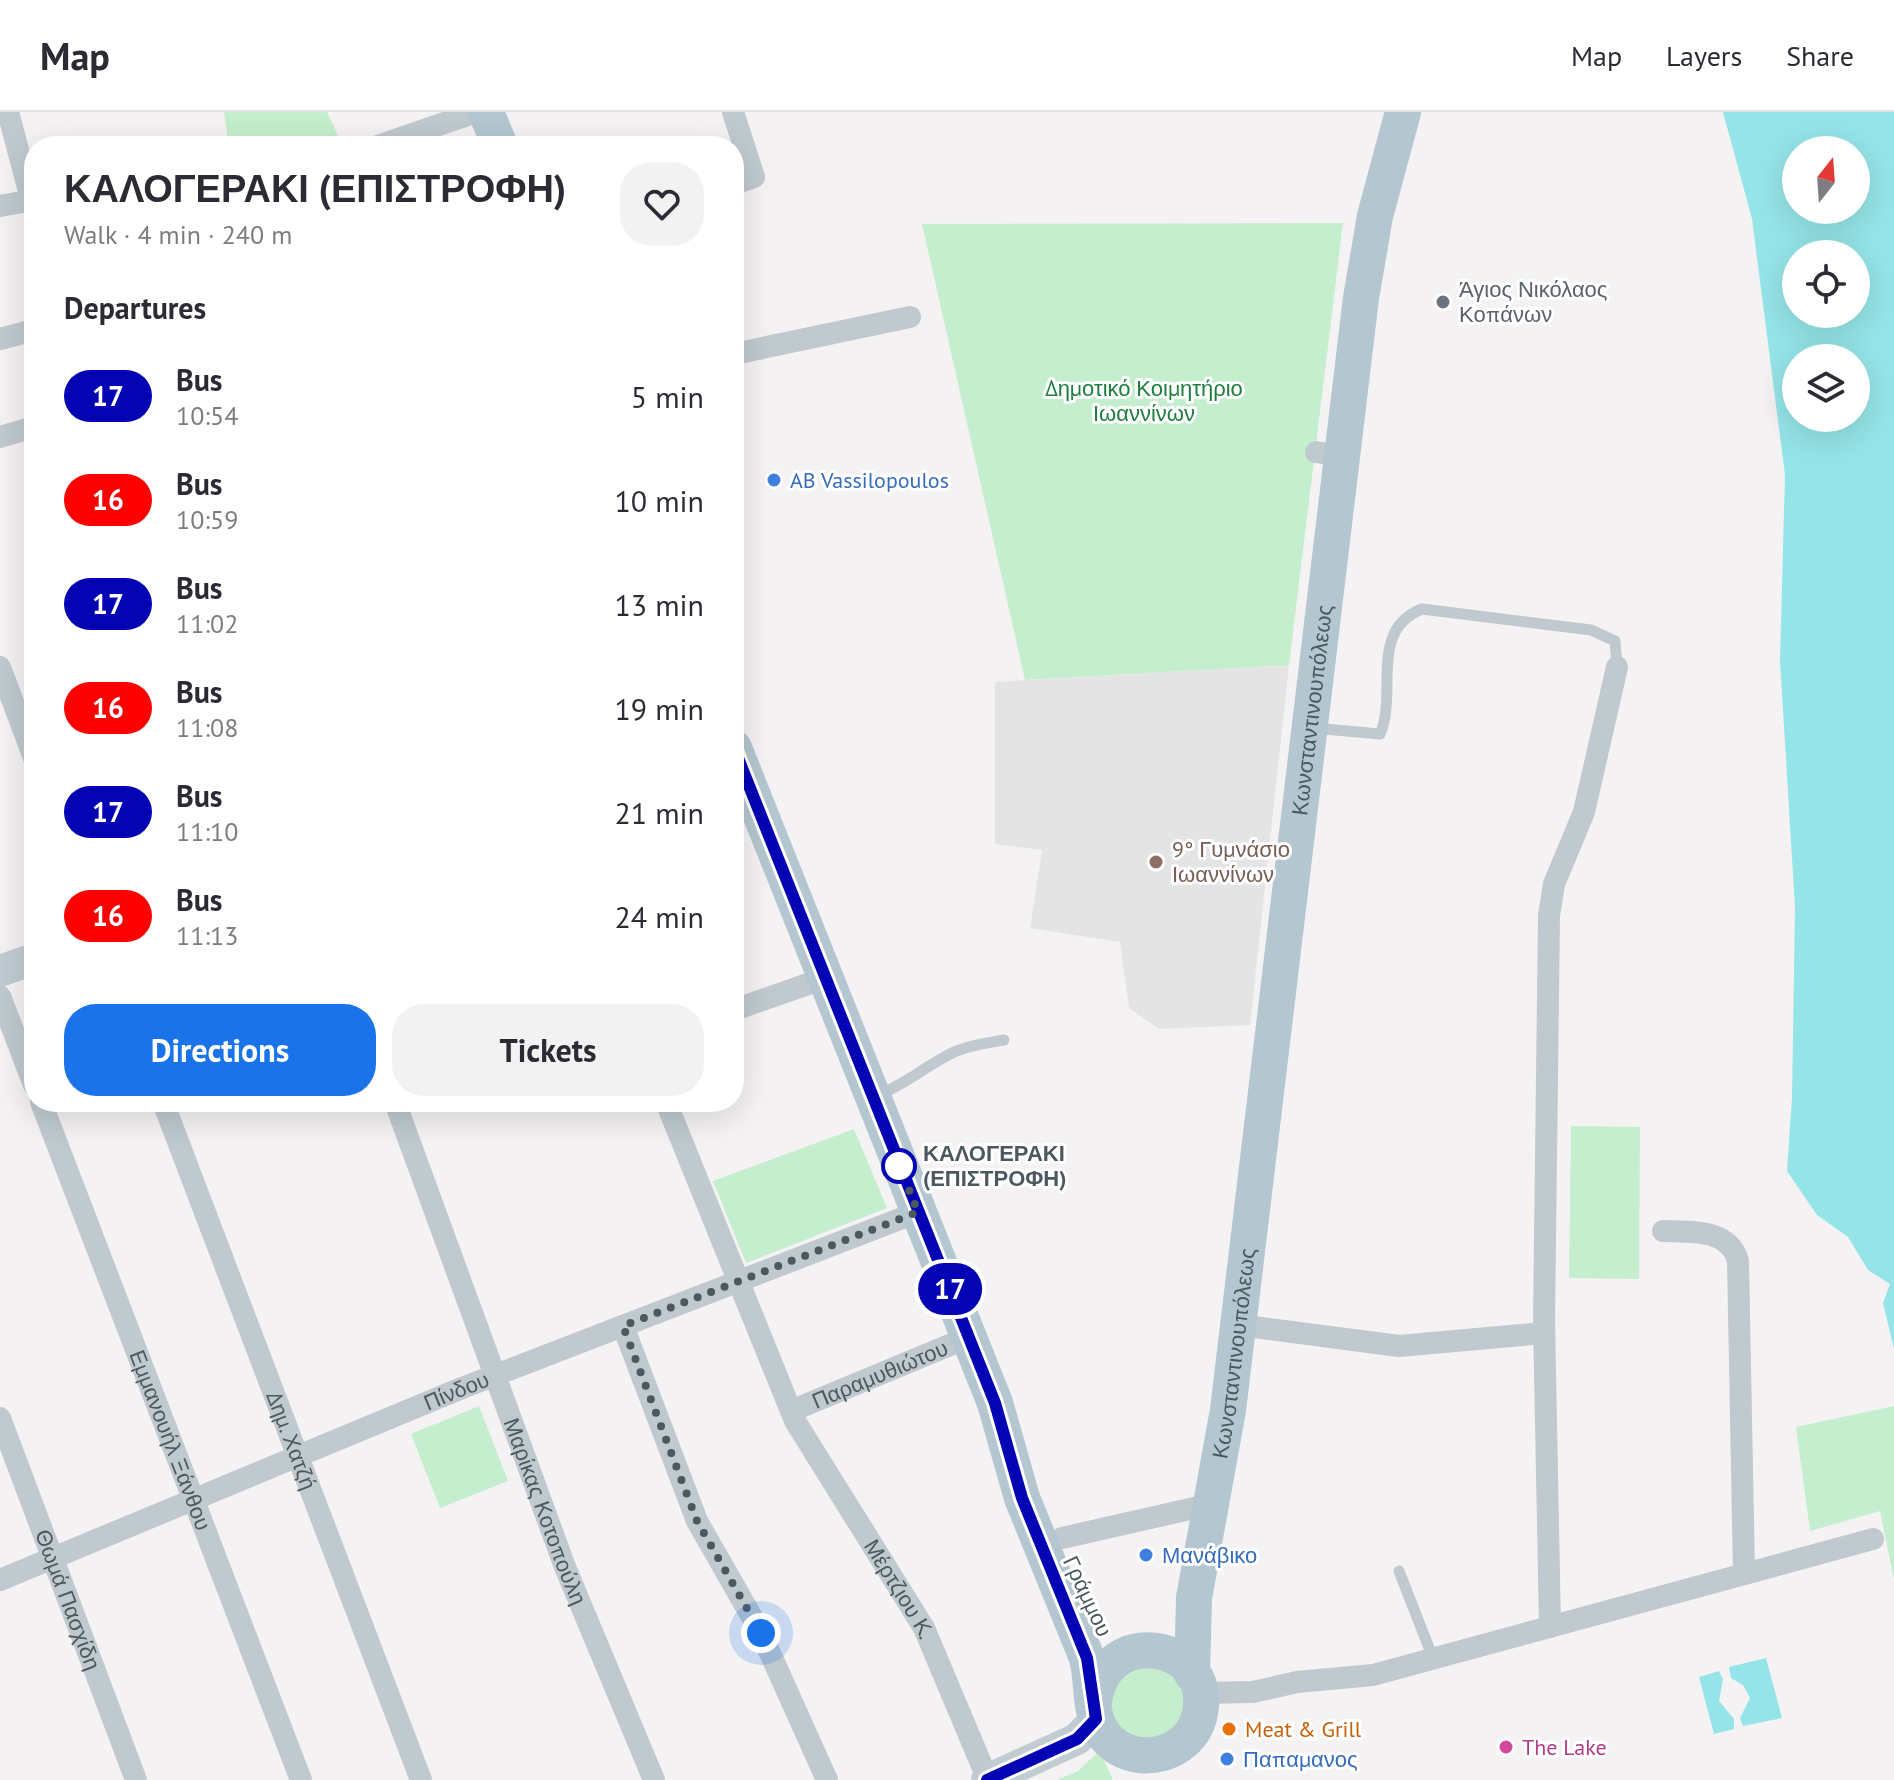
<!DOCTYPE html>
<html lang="en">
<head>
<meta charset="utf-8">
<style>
  :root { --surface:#fff; --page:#f2f2f3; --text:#2b2b33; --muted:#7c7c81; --line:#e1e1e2; --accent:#1a73e8 }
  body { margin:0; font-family:"PT Sans",sans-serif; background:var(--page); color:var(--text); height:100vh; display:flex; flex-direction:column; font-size:30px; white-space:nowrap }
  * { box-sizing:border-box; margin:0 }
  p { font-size:26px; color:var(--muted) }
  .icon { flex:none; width:44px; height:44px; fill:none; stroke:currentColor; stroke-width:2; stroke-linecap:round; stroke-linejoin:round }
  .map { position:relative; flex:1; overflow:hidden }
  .details { position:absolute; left:24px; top:24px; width:720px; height:976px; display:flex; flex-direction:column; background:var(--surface); border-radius:32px; box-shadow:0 8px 32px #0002 }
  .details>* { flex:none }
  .badge { padding:0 16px; border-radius:26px; font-size:28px; line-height:52px }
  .needle { width:52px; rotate:17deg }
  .buttons { position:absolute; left:1782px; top:24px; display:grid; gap:16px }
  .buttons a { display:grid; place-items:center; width:88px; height:88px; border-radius:50%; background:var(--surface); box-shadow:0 8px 32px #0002; font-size:40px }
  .you { position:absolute; width:40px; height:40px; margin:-20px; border:6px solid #fff; border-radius:50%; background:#1a73e8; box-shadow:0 0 0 12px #1a73e833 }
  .map>.badge { position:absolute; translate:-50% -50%; box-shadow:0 0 0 4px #fff }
  h2 { padding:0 40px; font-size:30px; line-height:72px }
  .round { display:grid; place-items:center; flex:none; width:84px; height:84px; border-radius:32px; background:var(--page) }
  .headline { display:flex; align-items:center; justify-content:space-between; height:136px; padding:0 40px }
  h1 { font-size:38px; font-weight:800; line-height:60px }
  .button { display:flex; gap:16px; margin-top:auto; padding:16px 40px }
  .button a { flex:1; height:92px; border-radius:32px; background:var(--accent); color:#fff; font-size:32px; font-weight:800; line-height:92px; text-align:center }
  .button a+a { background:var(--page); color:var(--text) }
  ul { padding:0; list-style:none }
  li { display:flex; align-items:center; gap:24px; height:104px; padding:0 40px }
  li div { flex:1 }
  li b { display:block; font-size:30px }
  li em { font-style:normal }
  li .badge { min-width:88px; font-weight:700; text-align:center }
  header { display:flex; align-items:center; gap:48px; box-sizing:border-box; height:112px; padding:0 40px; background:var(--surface); border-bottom:2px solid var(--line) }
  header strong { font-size:38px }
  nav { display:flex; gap:44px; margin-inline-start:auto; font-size:28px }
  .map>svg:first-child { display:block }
  .education { fill:#e5e4e4 }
  .green { fill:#c5eece }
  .water { fill:#95e4e8; fill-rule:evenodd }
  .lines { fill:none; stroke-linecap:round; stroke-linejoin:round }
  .lane { stroke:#bfc9ce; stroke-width:11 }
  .street { stroke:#bfc9ce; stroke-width:22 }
  .secondary { stroke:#c0ccd2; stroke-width:32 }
  .primary { stroke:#b4c6cf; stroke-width:36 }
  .line-casing { stroke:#fff; stroke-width:18 }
  .line { stroke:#0404b4; stroke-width:12 }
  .walk { stroke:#4b595f; stroke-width:8; stroke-dasharray:0 14.4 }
  .worship-dot { fill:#6b7280; stroke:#fff; stroke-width:3 }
  .shop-dot { fill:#3f7fe0; stroke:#fff; stroke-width:3 }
  .education-dot { fill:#8d6e63; stroke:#fff; stroke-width:3 }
  .stop-dot { fill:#fff; stroke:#0404b4; stroke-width:4 }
  .food-dot { fill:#e8710a; stroke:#fff; stroke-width:3 }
  .hotel-dot { fill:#d1479c; stroke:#fff; stroke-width:3 }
  .labels { text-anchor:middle; stroke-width:6; stroke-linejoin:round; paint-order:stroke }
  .worship-label { font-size:22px; fill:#5b616d; stroke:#fff; text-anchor:start }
  .park-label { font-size:22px; fill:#1e7e3e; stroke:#fff }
  .shop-label { font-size:22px; fill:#366cbe; stroke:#fff; text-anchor:start }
  .street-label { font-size:22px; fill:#4b595f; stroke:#fff }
  .education-label { font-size:22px; fill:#785e54; stroke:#fff; text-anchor:start }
  .stop-label { font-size:22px; font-weight:bold; fill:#4b595f; stroke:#fff; text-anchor:start }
  .food-label { font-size:22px; fill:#c56008; stroke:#fff; text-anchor:start }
  .hotel-label { font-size:22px; fill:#b23c85; stroke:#fff; text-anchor:start }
</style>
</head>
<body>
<header>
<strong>Map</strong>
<nav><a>Map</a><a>Layers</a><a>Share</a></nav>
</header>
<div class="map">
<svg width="1894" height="1668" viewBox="0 0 1894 1668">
  <rect width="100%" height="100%" fill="#f4f2f3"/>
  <path class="education" d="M1289,553L1250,913L1159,917L1129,896L1120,830L1030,816L1042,738L995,732V570Z"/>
  <g class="green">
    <path d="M224,0H327L340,28L307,34H229Z"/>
    <path d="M1343,111L1289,553L1025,568L922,112Z"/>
    <path d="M1571,1014L1640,1015L1639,1167L1569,1166Z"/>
    <path d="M854,1017L887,1096L746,1151L713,1069Z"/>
    <path d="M479,1294L508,1369L440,1396L411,1322Z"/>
    <path d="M1894,1294V1468L1880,1399L1810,1419L1796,1315Z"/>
    <path d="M1171,1546L1198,1605L1129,1641L1099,1570Z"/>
    <path d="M1096,1642L1103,1646L1113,1668H1057L1078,1659Z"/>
  </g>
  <g class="water">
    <path d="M1723,0H1894V1237L1883,1191L1890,1172L1868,1158L1848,1125L1817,1103L1787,1059L1792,986L1795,795L1780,549L1785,363L1752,107ZM1796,38H1856V98H1796ZM1796,142H1856V202H1796ZM1796,246H1856V306H1796Z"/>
    <path d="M1766,1546L1782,1606L1743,1614L1740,1606L1750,1586L1743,1573L1731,1566L1729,1555Z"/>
    <path d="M1719,1559L1723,1567L1719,1589L1734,1607V1617L1714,1622L1699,1565Z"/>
  </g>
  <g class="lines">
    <g class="lane">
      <path d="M1313,616L1380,622C1398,582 1368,518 1422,497L1591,518L1615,529L1617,555"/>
      <path d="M876,984C905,973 927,953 954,940C970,933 987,931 1004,928"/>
      <path d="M1399,1459L1433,1546"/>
    </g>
    <g class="street">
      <path d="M8,0L34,98"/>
      <path d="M733,0L754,65L734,72"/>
      <path d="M378,34L476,0"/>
      <path d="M0,94L34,88"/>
      <path d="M0,227L34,218"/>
      <path d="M734,242L910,205"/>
      <path d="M0,325L34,315"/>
      <path d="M1316,340L1342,344"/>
      <path d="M0,555L34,646"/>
      <path d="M0,884L34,973"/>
      <path d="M734,898L825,866"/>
      <path id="s1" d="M41,990L301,1668"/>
      <path id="s2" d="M163,990L421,1668"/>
      <path id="s3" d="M395,990L565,1455L654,1668"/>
      <path id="s4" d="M666,990L795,1309L924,1516L988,1668"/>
      <path d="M1663,1119C1690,1120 1729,1116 1738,1149L1744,1462"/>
      <path d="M1238,1213L1399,1234L1544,1221"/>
      <path d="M623,1214L697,1409L761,1521L827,1668"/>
      <path id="s5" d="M791,1299L969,1225"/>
      <path id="s6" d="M0,1306L136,1668"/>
      <path d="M1062,1426L1212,1392"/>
      <path id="s7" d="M0,1468L462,1276L918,1100"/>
      <path d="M1550,1515L1544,1208L1549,804L1554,772L1584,700L1617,555"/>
      <path d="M1200,1581L1253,1580L1297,1570L1373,1563L1873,1427"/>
    </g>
    <g class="secondary">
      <path d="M0,859L34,847"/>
      <path d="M987,1668L1077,1627L1096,1607"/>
    </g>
    <g class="primary">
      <path d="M486,0L500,34"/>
      <path d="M734,636L995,1291L1022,1386L1087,1546C1093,1570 1089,1597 1101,1618C1125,1659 1191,1648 1200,1601C1214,1530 1104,1510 1094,1590"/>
      <path id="s8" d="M1192,1562L1194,1486L1228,1298L1361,186L1375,104L1403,0"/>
    </g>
  </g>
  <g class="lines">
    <defs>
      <path id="line" d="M734,636L995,1291L1022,1386L1087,1546L1096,1607L1077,1627L987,1668"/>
    </defs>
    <use href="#line" class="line-casing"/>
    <use href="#line" class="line"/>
    <path class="walk" d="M761,1521L697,1409L623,1214L918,1100L895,1043L899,1054"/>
  </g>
  <circle class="worship-dot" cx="1443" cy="190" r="8"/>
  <g class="shop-dot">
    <circle cx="774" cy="368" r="8"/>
    <circle cx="1146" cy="1443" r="8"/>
    <circle cx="1227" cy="1647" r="8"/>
  </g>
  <circle class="education-dot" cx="1156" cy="750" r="8"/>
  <circle class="stop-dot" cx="899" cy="1054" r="16"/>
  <circle class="food-dot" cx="1229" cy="1617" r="8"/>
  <circle class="hotel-dot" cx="1506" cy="1635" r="8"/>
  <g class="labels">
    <g class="worship-label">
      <text x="1459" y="185">Άγιος Νικόλαος<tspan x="1459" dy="25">Κοπάνων</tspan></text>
    </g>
    <g class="park-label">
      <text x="1144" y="284">Δημοτικό Κοιμητήριο<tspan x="1144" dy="25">Ιωαννίνων</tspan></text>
    </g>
    <g class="shop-label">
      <text x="790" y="376">AB Vassilopoulos</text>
      <text x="1162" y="1451">Μανάβικο</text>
      <text x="1243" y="1655">Παπαμανος</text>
    </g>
    <g class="street-label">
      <text dy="8" stroke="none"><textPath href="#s8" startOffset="972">Κωνσταντινουπόλεως</textPath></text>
      <text dy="8" stroke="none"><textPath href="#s8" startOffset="324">Κωνσταντινουπόλεως</textPath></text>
      <text dy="8" stroke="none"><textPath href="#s5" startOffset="96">Παραμυθιώτου</textPath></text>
      <text dy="8" stroke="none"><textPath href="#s7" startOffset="494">Πίνδου</textPath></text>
      <text dy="8" stroke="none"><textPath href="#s1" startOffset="362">Εμμανουήλ Ξάνθου</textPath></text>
      <text dy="8" stroke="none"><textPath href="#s2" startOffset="362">Δημ. Χατζή</textPath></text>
      <text dy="8" stroke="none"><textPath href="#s3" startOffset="436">Μαρίκας Κοτοπούλη</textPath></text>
      <text dy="8" stroke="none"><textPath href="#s4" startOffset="542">Μέρτζιου Κ.</textPath></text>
      <text transform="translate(1088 1484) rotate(65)" y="8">Γράμμου</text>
      <text dy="8" stroke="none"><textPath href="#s6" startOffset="194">Θωμά Πασχίδη</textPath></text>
    </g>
    <g class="education-label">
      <text x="1172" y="745">9° Γυμνάσιο<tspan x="1172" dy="25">Ιωαννίνων</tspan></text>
    </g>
    <g class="stop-label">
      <text x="923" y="1049">ΚΑΛΟΓΕΡΑΚΙ<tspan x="923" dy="25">(ΕΠΙΣΤΡΟΦΗ)</tspan></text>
    </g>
    <g class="food-label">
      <text x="1245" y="1625">Meat &amp; Grill</text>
    </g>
    <g class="hotel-label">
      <text x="1522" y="1643">The Lake</text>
    </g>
  </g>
</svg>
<div class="buttons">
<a><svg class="needle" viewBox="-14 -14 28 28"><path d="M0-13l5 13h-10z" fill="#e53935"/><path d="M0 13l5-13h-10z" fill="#7c7c81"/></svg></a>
<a><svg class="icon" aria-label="locate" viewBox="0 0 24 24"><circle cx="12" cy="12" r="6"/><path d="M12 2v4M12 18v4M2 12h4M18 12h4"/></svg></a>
<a><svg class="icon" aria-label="layers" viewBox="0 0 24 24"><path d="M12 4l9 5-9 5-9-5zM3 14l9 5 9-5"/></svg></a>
</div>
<div class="you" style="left:761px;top:1521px"></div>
<b class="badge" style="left:950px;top:1177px;background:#0404b4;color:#fff">17</b>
<section class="details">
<div class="headline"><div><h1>ΚΑΛΟΓΕΡΑΚΙ (ΕΠΙΣΤΡΟΦΗ)</h1><p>Walk · 4 min · 240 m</p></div><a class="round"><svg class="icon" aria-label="heart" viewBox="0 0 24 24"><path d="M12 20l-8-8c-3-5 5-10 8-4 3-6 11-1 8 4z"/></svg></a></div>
<h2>Departures</h2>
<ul>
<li><span class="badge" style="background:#0404b4;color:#fff">17</span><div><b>Bus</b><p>10:54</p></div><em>5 min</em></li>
<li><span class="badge" style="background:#f00;color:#fff">16</span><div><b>Bus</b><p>10:59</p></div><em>10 min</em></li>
<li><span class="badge" style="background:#0404b4;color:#fff">17</span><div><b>Bus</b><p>11:02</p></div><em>13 min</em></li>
<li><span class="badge" style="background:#f00;color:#fff">16</span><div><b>Bus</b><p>11:08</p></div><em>19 min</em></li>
<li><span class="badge" style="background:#0404b4;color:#fff">17</span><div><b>Bus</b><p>11:10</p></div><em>21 min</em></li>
<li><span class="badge" style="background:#f00;color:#fff">16</span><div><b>Bus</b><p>11:13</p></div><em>24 min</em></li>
</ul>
<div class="button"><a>Directions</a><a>Tickets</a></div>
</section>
</div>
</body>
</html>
